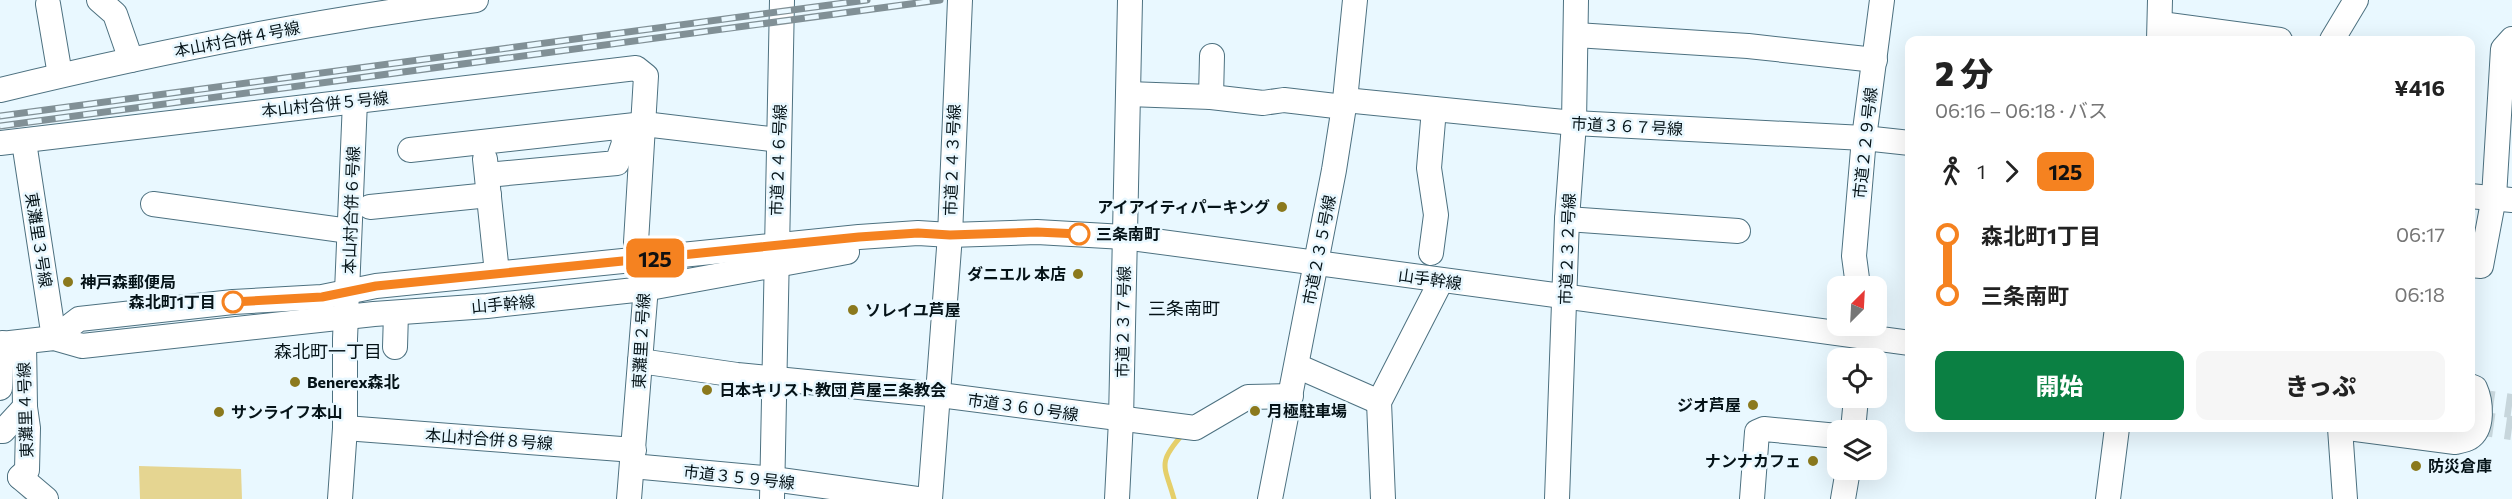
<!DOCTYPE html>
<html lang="ja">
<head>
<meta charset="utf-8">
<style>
  :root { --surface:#fff; --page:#f6f6f6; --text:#222; --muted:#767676; --accent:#0b8043 }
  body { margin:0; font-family:Commissioner,"Noto Sans JP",sans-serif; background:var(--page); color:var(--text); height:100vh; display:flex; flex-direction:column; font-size:22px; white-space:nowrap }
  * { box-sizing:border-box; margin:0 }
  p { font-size:20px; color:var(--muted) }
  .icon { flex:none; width:33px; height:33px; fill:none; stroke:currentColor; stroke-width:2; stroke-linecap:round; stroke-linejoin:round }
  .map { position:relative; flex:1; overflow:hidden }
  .sheet { position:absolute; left:1905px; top:36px; width:570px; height:396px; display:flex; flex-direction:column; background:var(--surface); border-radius:12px; box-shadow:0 6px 24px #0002 }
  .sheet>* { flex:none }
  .badge { padding:0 12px; border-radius:9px; font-size:21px; line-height:39px }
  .needle { width:39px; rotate:24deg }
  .controls { position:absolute; left:1827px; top:276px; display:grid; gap:12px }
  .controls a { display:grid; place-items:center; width:60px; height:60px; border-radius:12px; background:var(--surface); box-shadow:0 6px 24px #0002; font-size:30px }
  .map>.badge { position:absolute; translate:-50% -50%; box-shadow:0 0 0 3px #fff }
  .legs { display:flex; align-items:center; gap:9px; height:66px; padding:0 30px; font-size:20px }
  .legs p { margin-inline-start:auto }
  .overview { display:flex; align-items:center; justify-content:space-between; height:102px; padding:0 30px }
  h1 { font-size:33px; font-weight:800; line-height:45px }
  .primary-button { display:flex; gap:12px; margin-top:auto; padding:12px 30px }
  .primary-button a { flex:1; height:69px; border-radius:12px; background:var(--accent); color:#fff; font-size:24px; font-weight:800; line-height:69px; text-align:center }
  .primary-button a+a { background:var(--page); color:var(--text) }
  ul { padding:0 30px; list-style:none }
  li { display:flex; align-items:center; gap:21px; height:60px; font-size:22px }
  li i { display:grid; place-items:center; width:9px; height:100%; margin:0 8px; background:currentColor }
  li i::after { content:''; width:15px; height:15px; margin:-8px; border:4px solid; border-radius:50%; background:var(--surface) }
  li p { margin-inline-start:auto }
  li:first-child i { background:linear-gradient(#0000 50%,currentColor 0) }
  li:last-child i { background:linear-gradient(currentColor 50%,#0000 0) }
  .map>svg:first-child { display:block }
  .green { fill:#e5d591 }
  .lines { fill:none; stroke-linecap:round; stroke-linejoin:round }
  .stream { stroke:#e5cf6a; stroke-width:5 }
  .minor-tunnel { stroke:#c7d6dc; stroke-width:24; stroke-dasharray:24 12; stroke-linecap:butt }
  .minor-casing { stroke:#4d7180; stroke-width:26 }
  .minor { stroke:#fff; stroke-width:24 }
  .rail-casing { stroke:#819096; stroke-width:7 }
  .rail { stroke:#e9f8ff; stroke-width:4.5; stroke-dasharray:14; stroke-linecap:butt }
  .line-1-casing { stroke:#fff; stroke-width:14 }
  .line-1 { stroke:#f58220; stroke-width:9 }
  .poi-dot { fill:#8b791d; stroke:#e9f8ff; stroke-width:2 }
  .stop-1-dot { fill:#fff; stroke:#f58220; stroke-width:3 }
  .labels { text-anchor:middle; stroke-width:5; stroke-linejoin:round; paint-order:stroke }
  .street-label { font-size:16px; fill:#051318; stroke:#e9f8ff }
  .poi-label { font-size:16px; font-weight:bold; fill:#051318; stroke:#e9f8ff; text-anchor:start }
  .stop-label { font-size:16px; font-weight:bold; fill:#051318; stroke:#e9f8ff; text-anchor:start }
  .neighbourhood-label { font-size:18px; fill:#051318; stroke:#e9f8ff }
</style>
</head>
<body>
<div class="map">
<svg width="2512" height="499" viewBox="0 0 2512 499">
  <rect width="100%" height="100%" fill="#e9f8ff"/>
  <path class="green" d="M139,466L241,469L242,499H140Z"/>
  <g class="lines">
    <path class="stream" d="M1174,499C1165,466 1156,464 1183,434"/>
    <g class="minor-tunnel">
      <path d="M2470,400L2512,406"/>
      <path d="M2470,422L2512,428"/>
      <path d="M25,499L26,498"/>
    </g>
    <defs>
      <g id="minor">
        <path d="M99,0L115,14L131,60"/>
        <path d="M48,4L60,75"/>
        <path d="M2161,24L2280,40"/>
        <path d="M1576,35L1748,46L1875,60"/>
        <path d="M2159,40L2160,0"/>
        <path d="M2332,40L2356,0"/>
        <path d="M0,90C157,52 316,20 476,0"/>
        <path d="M1128,94L1211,97L1263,103L1284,100L1344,107"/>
        <path d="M1211,97L1212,56"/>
        <path d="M1345,100L1574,123L1864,138L1910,143"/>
        <path d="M24,142L54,338"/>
        <path d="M0,143L636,68L646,76L636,242L643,259L645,299L629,499"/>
        <path d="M410,150L644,124L779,140"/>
        <path d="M485,159L497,273"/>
        <path d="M487,175L617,163L624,143L622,127"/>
        <path d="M2470,196L2512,200"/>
        <path d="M153,204L349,231"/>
        <path d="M370,207L489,195"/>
        <path d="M1567,219L1738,231"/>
        <path d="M1431,253L1436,215L1429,168L1434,109"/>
        <path d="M2470,265L2481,266L2494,197L2503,49L2512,39"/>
        <path d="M1858,286L1854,256L1864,138L1882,0"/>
        <path d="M54,338L79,319L233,302L322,297L376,286L859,237L918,233L950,235L1037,232L1124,237L1910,343"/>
        <path d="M0,344L54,338L82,346L374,314L487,306L644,289L847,252"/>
        <path d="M395,347L396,313"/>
        <path d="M640,361L737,375L940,395L1195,428L1248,397L1291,396"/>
        <path d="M1297,366L1379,402"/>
        <path d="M0,388L2,343"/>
        <path d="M345,428L634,450"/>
        <path d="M2340,428L2345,499"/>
        <path d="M2348,428L2455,442C2460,441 2466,440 2469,438C2484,429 2481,401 2475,388L2470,386"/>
        <path d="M1853,430L1856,398"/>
        <path d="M0,431H3L25,407"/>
        <path d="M632,466L773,479L917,499"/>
        <path d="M20,477L27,470L28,428L25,407L24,342"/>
        <path d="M20,477L46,499"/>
        <path d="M340,499L345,428V339L355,101"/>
        <path d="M772,499L782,0"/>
        <path d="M930,499L950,235L960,0"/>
        <path d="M1117,499L1121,420L1130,0"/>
        <path d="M1270,499L1334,170L1345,100L1355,0"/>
        <path d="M1383,499L1379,402L1441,281"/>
        <path d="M1557,499L1567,219L1574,123L1576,0"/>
        <path d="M1752,499L1757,432L1764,429L1838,436"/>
        <path d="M1843,499L1848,470"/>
        <path d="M2108,499L2117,428"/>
      </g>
    </defs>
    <use href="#minor" class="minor-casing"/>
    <use href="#minor" class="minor"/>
    <defs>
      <g id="rail">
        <path d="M0,116L867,0"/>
        <path d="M0,126L940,0"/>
      </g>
    </defs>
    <use href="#rail" class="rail-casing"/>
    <use href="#rail" class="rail"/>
  </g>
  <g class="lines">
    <defs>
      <path id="line-1" d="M233,302L322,297L376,286L859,237L918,233L950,235L1037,232L1079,234"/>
    </defs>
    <use href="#line-1" class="line-1-casing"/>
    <use href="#line-1" class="line-1"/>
  </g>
  <g class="poi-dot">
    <circle cx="1282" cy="207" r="6"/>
    <circle cx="1078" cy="274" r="6"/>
    <circle cx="68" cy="282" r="6"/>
    <circle cx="853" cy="310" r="6"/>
    <circle cx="295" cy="382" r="6"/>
    <circle cx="707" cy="390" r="6"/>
    <circle cx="1753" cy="405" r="6"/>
    <circle cx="1255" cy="411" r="6"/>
    <circle cx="219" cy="412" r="6"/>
    <circle cx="1813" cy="461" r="6"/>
    <circle cx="2416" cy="466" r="6"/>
  </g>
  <g class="stop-1-dot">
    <circle cx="1079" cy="234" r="10"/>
    <circle cx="233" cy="302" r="10"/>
  </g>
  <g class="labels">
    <g class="street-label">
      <text transform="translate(237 39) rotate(-11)" y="6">本山村合併４号線</text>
      <text transform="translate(325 104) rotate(-6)" y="6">本山村合併５号線</text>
      <text transform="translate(1627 126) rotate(3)" y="6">市道３６７号線</text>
      <text transform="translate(1865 143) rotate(-84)" y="6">市道２２９号線</text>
      <text transform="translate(778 160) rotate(-88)" y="6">市道２４６号線</text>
      <text transform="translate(952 160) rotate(-88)" y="6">市道２４３号線</text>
      <text transform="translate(351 210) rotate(-88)" y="6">本山村合併６号線</text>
      <text transform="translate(39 240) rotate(81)" y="6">東灘里３号線</text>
      <text transform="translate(1567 249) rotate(-88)" y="6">市道２３２号線</text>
      <text transform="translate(1319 250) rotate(-79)" y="6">市道２３５号線</text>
      <text transform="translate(1430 279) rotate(8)" y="6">山手幹線</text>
      <text transform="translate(503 304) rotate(-5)" y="6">山手幹線</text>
      <text transform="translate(1123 322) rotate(-89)" y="6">市道２３７号線</text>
      <text transform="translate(641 341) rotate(-87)" y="6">東灘里２号線</text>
      <text transform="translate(1023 407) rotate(8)" y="6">市道３６０号線</text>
      <text transform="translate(25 410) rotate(-92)" y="6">東灘里４号線</text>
      <text transform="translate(489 439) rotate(4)" y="6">本山村合併８号線</text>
      <text transform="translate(739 477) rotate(6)" y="6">市道３５９号線</text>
    </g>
    <g class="poi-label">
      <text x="1270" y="213" text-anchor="end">アイアイティパーキング</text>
      <text x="1066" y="280" text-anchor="end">ダニエル 本店</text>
      <text x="80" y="288">神戸森郵便局</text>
      <text x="865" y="316">ソレイユ芦屋</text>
      <text x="307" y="388">Benerex森北</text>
      <text x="719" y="396">日本キリスト教団 芦屋三条教会</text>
      <text x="1741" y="411" text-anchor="end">ジオ芦屋</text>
      <text x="1267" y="417">月極駐車場</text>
      <text x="231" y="418">サンライフ本山</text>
      <text x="1801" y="467" text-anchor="end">ナンナカフェ</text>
      <text x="2428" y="472">防災倉庫</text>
    </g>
    <g class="stop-label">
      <text x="1096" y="240">三条南町</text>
      <text x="216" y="308" text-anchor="end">森北町1丁目</text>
    </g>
    <g class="neighbourhood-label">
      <text x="1184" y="315">三条南町</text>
      <text x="328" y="358">森北町一丁目</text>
    </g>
  </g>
</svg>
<div class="controls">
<a><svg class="needle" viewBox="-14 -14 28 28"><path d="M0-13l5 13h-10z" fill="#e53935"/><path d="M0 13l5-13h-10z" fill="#767676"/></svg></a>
<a><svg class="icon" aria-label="locate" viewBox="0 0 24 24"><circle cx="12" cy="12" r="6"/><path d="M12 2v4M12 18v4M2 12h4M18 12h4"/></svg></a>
<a><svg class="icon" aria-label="layers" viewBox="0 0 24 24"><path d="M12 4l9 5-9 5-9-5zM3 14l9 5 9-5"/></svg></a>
</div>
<b class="badge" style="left:655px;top:258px;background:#f58220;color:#111">125</b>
<section class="sheet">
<div class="overview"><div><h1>2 分</h1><p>06:16 – 06:18 · バス</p></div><b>¥416</b></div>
<div class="legs"><svg class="icon" aria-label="walk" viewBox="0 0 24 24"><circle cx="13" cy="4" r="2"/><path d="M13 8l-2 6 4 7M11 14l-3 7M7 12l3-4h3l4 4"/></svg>1<svg class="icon" aria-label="forward" viewBox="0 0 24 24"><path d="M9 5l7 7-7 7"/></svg><b class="badge" style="background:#f58220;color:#111">125</b></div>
<ul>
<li><i style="color:#f58220"></i><b>森北町1丁目</b><p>06:17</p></li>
<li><i style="color:#f58220"></i><b>三条南町</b><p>06:18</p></li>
</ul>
<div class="primary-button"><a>開始</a><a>きっぷ</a></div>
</section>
</div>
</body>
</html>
